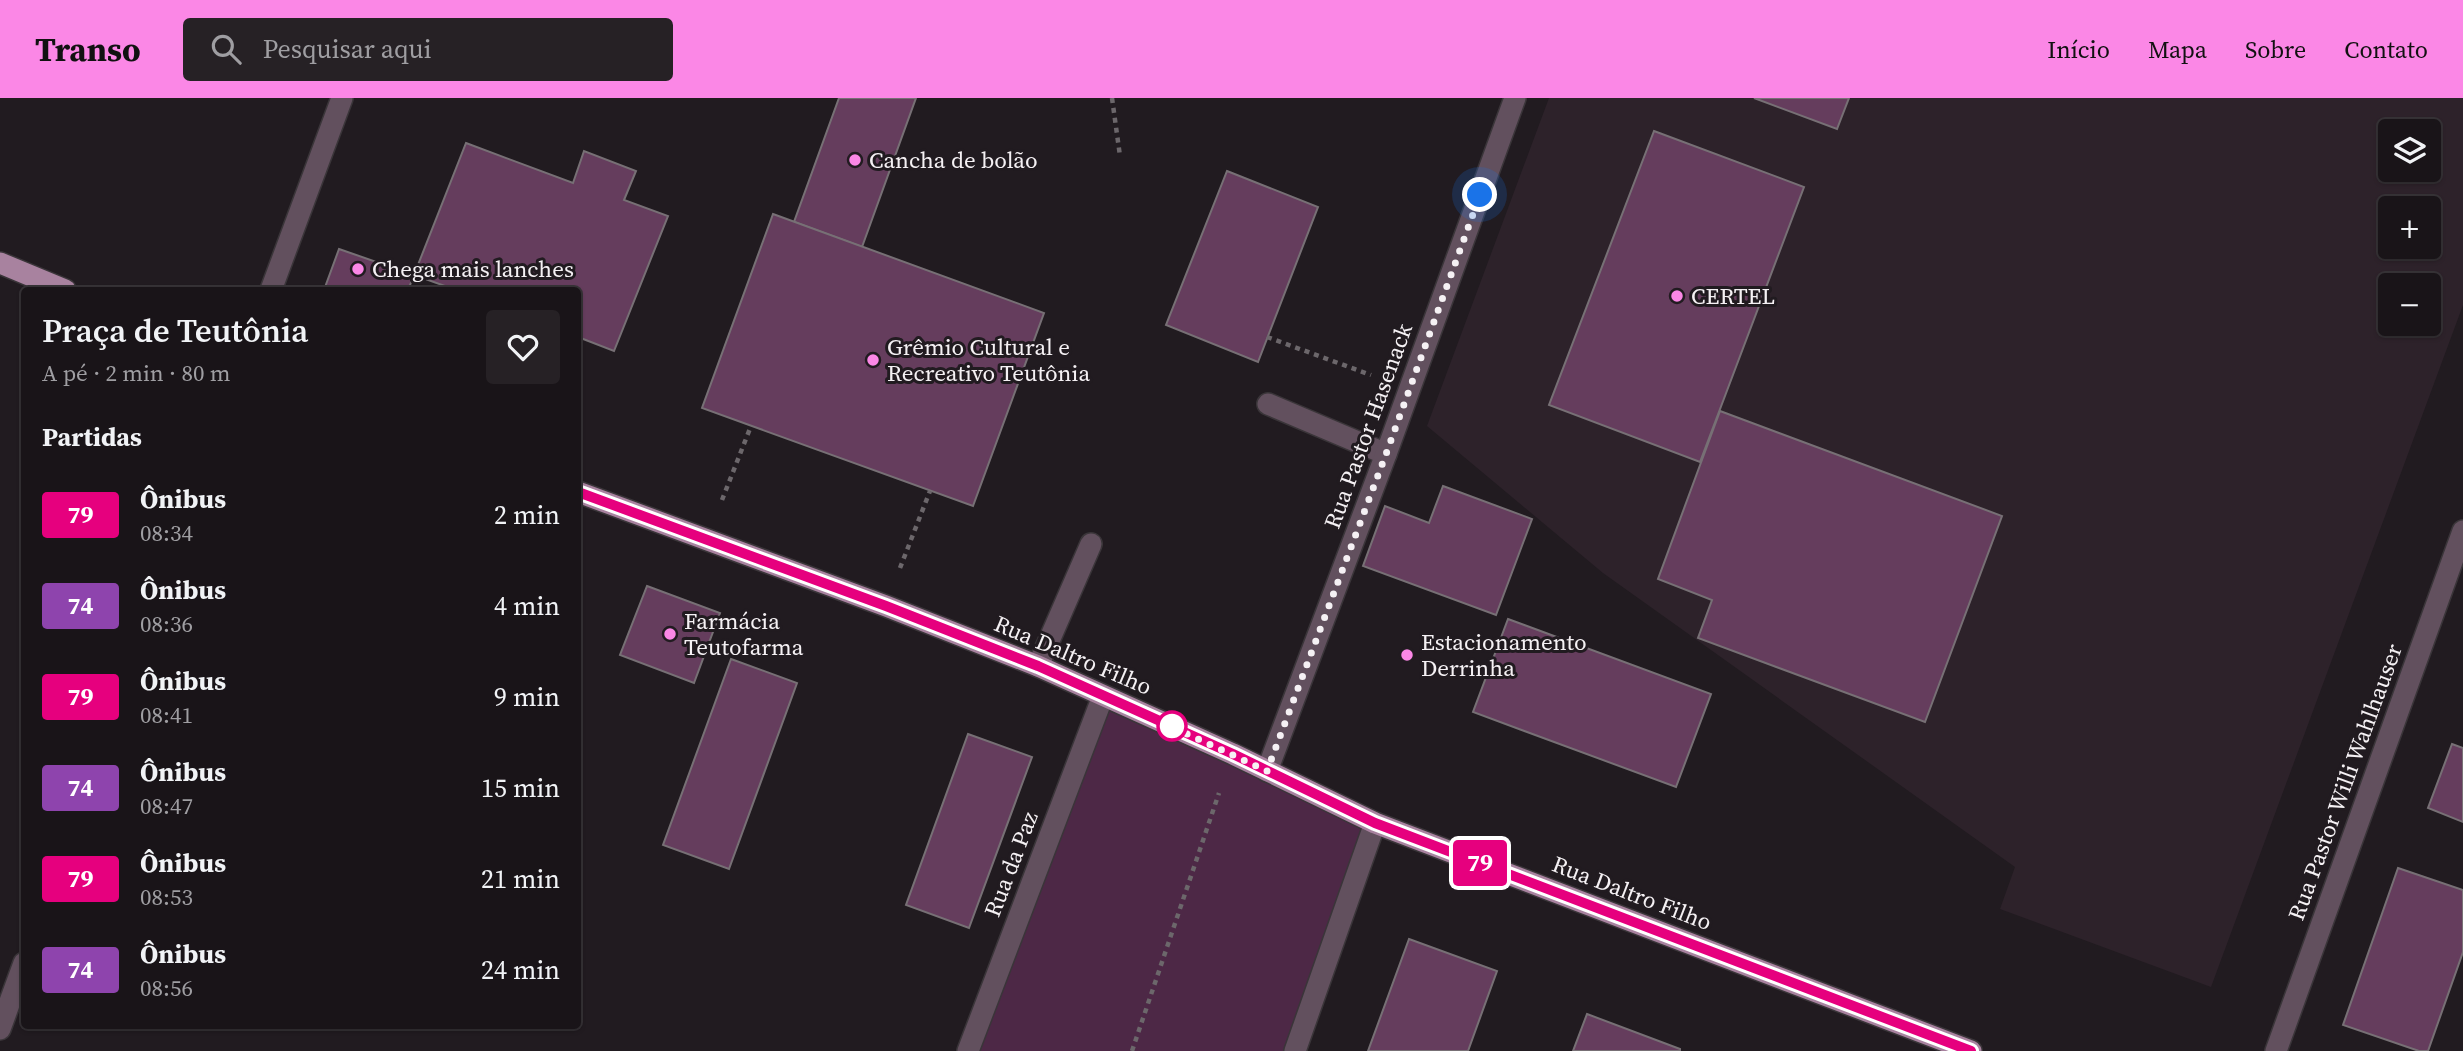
<!DOCTYPE html>
<html lang="pt">
<head>
<meta charset="utf-8">
<style>
  :root { --surface:#191418; --page:#262125; --text:#f1f3f6; --muted:#9f9ea2; --line:#373337; --accent:#fb87e6 }
  body { margin:0; font-family:"Source Serif 4",serif; background:var(--page); color:var(--text); height:100vh; display:flex; flex-direction:column; font-size:26px; white-space:nowrap }
  * { box-sizing:border-box; margin:0 }
  p { font-size:23px; color:var(--muted) }
  .icon { flex:none; width:38px; height:38px; fill:none; stroke:currentColor; stroke-width:2; stroke-linecap:round; stroke-linejoin:round }
  .map { position:relative; flex:1; overflow:hidden }
  .details { position:absolute; left:21px; top:189px; width:560px; height:742px; display:flex; flex-direction:column; background:var(--surface); border-radius:7px; box-shadow:0 2px 5px #0004,0 0 0 2px var(--line) }
  .details>* { flex:none }
  .badge { padding:0 14px; border-radius:5px; font-size:24px; line-height:46px }
  .fabs { position:absolute; left:2378px; top:21px; display:grid; gap:14px }
  .fabs a { display:grid; place-items:center; width:63px; height:63px; border-radius:7px; background:var(--surface); box-shadow:0 2px 5px #0004,0 0 0 2px var(--line); font-size:35px }
  .you { position:absolute; width:35px; height:35px; margin:-18px; border:5px solid #fff; border-radius:50%; background:#1a73e8; box-shadow:0 0 0 10px #1a73e833 }
  .map>.badge { position:absolute; translate:-50% -50%; box-shadow:0 0 0 4px #fff }
  h2 { padding:0 21px; font-size:26px; line-height:63px }
  .round { display:grid; place-items:center; flex:none; width:74px; height:74px; border-radius:7px; background:var(--page) }
  .head { display:flex; align-items:center; justify-content:space-between; height:119px; padding:0 21px }
  h1 { font-size:33px; font-weight:600; line-height:52px }
  ul { padding:0; list-style:none }
  li { display:flex; align-items:center; gap:21px; height:91px; padding:0 21px }
  li div { flex:1 }
  li b { display:block; font-size:26px }
  li em { font-style:normal }
  li .badge { min-width:77px; font-weight:700; text-align:center }
  header { display:flex; align-items:center; gap:42px; box-sizing:border-box; height:98px; padding:0 35px; background:var(--accent); color:#111 }
  header strong { font-size:33px }
  nav { display:flex; gap:38px; margin-inline-start:auto; font-size:24px }
  .search { width:490px; height:63px; background:var(--page); display:flex; align-items:center; gap:18px; box-sizing:border-box; padding:0 24px; border-radius:7px; color:var(--muted); font-size:26px }
  .map>svg:first-child { display:block }
  .built { fill:#2d222a; fill-rule:evenodd }
  .green { fill:#4d2846 }
  .building { fill:#653d5d; stroke:#777075; stroke-width:2 }
  .lines { fill:none; stroke-linecap:round; stroke-linejoin:round }
  .minor-casing { stroke:#3a3539; stroke-width:24 }
  .major-casing { stroke:#3a3539; stroke-width:24 }
  .path { stroke:#6c676b; stroke-width:4.5; stroke-dasharray:5 5; stroke-linecap:butt }
  .minor { stroke:#62505e; stroke-width:21 }
  .major { stroke:#a8829f; stroke-width:21 }
  .line-casing { stroke:#fff; stroke-width:16 }
  .line { stroke:#e6007e; stroke-width:10 }
  .walk { stroke:#f5f1f4; stroke-width:7; stroke-dasharray:0 12.6 }
  .poi-dot { fill:#fb87e6; stroke:#211b20; stroke-width:2.5 }
  .stop-dot { fill:#fff; stroke:#e6007e; stroke-width:3.5 }
  .labels { text-anchor:middle; stroke-width:6; stroke-linejoin:round; paint-order:stroke }
  .poi-label { font-size:23px; fill:#f5f1f4; stroke:#211b20; text-anchor:start }
  .street-label { font-size:23px; fill:#f5f1f4; stroke:#211b20 }
</style>
</head>
<body>
<header>
<strong>Transo</strong>
<div class="search"><svg class="icon" aria-label="search" viewBox="0 0 24 24"><circle cx="10" cy="10" r="6"/><path d="M15 15l6 6"/></svg>Pesquisar aqui</div>
<nav><a>Início</a><a>Mapa</a><a>Sobre</a><a>Contato</a></nav>
</header>
<div class="map">
<svg width="2463" height="953" viewBox="0 0 2463 953">
  <rect width="100%" height="100%" fill="#211b20"/>
  <path class="built" d="M1549,0H2463V207L2211,889L2000,811L2015,769L1603,475L1427,328ZM2390,33H2429V72H2390ZM2390,110H2429V149H2390ZM2390,187H2429V226H2390Z"/>
  <path class="green" d="M1103,598L1375,725L1295,953H968Z"/>
  <g class="building">
    <path d="M839,0H916L862,149L794,124Z"/>
    <path d="M1754,0H1849L1837,31Z"/>
    <path d="M1654,33L1804,89L1700,364L1549,307Z"/>
    <path d="M466,45L573,85L584,53L636,73L624,102L668,118L614,253L578,239V192H456L414,177Z"/>
    <path d="M1227,73L1318,109L1258,264L1166,227Z"/>
    <path d="M773,116L1044,215L973,408L702,310Z"/>
    <path d="M339,151L414,177L408,192H324Z"/>
    <path d="M1720,313L2002,418L1925,624L1698,540L1712,502L1658,481Z"/>
    <path d="M1443,388L1532,421L1496,517L1363,468L1385,408L1429,425Z"/>
    <path d="M647,488L720,515L694,585L620,557Z"/>
    <path d="M1508,521L1711,596L1676,689L1473,614Z"/>
    <path d="M731,561L797,585L729,771L663,747Z"/>
    <path d="M968,636L1032,659L969,830L906,807Z"/>
    <path d="M2452,646L2463,650V724L2428,710Z"/>
    <path d="M2398,770L2463,792V854L2428,953H2419L2343,927Z"/>
    <path d="M1409,841L1497,873L1468,953H1368Z"/>
    <path d="M1587,916L1680,951V953H1573Z"/>
  </g>
  <g class="lines">
    <defs>
      <g id="minor">
        <path d="M271,192L342,0"/>
        <path d="M1268,306L1386,356"/>
        <path d="M1038,568L1091,446"/>
        <path d="M1267,673L1386,356L1515,0"/>
        <path d="M0,931L24,865"/>
        <path d="M968,953L1103,598"/>
        <path d="M1295,953L1375,725"/>
        <path d="M2276,953L2463,433"/>
      </g>
      <g id="major">
        <path d="M0,165L65,192"/>
        <path d="M578,394L886,508L1038,568L1233,656L1375,725L1971,953"/>
      </g>
    </defs>
    <use href="#minor" class="minor-casing"/>
    <use href="#major" class="major-casing"/>
    <g class="path">
      <path d="M1112,0L1120,58"/>
      <path d="M1267,239L1371,277"/>
      <path d="M722,402L751,328"/>
      <path d="M900,470L930,393"/>
      <path d="M1132,953L1219,695"/>
    </g>
    <use href="#minor" class="minor"/>
    <use href="#major" class="major"/>
  </g>
  <g class="lines">
    <defs>
      <path id="line" d="M578,394L886,508L1038,568L1233,656L1375,725L1971,953"/>
    </defs>
    <use href="#line" class="line-casing"/>
    <use href="#line" class="line"/>
    <path class="walk" d="M1172,628L1168,627L1267,673L1386,356L1480,97"/>
  </g>
  <g class="poi-dot">
    <circle cx="855" cy="62" r="7"/>
    <circle cx="358" cy="171" r="7"/>
    <circle cx="1677" cy="198" r="7"/>
    <circle cx="873" cy="262" r="7"/>
    <circle cx="670" cy="536" r="7"/>
    <circle cx="1407" cy="557" r="7"/>
  </g>
  <circle class="stop-dot" cx="1172" cy="628" r="14"/>
  <g class="labels">
    <g class="poi-label">
      <text x="869" y="70">Cancha de bolão</text>
      <text x="372" y="179">Chega mais lanches</text>
      <text x="1691" y="206">CERTEL</text>
      <text x="887" y="257">Grêmio Cultural e<tspan x="887" dy="26">Recreativo Teutônia</tspan></text>
      <text x="684" y="531">Farmácia<tspan x="684" dy="26">Teutofarma</tspan></text>
      <text x="1421" y="552">Estacionamento<tspan x="1421" dy="26">Derrinha</tspan></text>
    </g>
    <g class="street-label">
      <text transform="translate(1368 328) rotate(-70)" y="8">Rua Pastor Hasenack</text>
      <text transform="translate(1073 557) rotate(23)" y="8">Rua Daltro Filho</text>
      <text transform="translate(2345 684) rotate(-70)" y="8">Rua Pastor Willi Wahlhauser</text>
      <text transform="translate(1011 766) rotate(-69)" y="8">Rua da Paz</text>
      <text transform="translate(1632 795) rotate(21)" y="8">Rua Daltro Filho</text>
    </g>
  </g>
</svg>
<div class="fabs">
<a><svg class="icon" aria-label="layers" viewBox="0 0 24 24"><path d="M12 4l9 5-9 5-9-5zM3 14l9 5 9-5"/></svg></a>
<a>+</a>
<a>−</a>
</div>
<div class="you" style="left:1480px;top:97px"></div>
<b class="badge" style="left:1480px;top:765px;background:#e6007e;color:#fff">79</b>
<section class="details">
<div class="head"><div><h1>Praça de Teutônia</h1><p>A pé · 2 min · 80 m</p></div><a class="round"><svg class="icon" aria-label="heart" viewBox="0 0 24 24"><path d="M12 20l-8-8c-3-5 5-10 8-4 3-6 11-1 8 4z"/></svg></a></div>
<h2>Partidas</h2>
<ul>
<li><span class="badge" style="background:#e6007e;color:#fff">79</span><div><b>Ônibus</b><p>08:34</p></div><em>2 min</em></li>
<li><span class="badge" style="background:#8e44ad;color:#fff">74</span><div><b>Ônibus</b><p>08:36</p></div><em>4 min</em></li>
<li><span class="badge" style="background:#e6007e;color:#fff">79</span><div><b>Ônibus</b><p>08:41</p></div><em>9 min</em></li>
<li><span class="badge" style="background:#8e44ad;color:#fff">74</span><div><b>Ônibus</b><p>08:47</p></div><em>15 min</em></li>
<li><span class="badge" style="background:#e6007e;color:#fff">79</span><div><b>Ônibus</b><p>08:53</p></div><em>21 min</em></li>
<li><span class="badge" style="background:#8e44ad;color:#fff">74</span><div><b>Ônibus</b><p>08:56</p></div><em>24 min</em></li>
</ul>
</section>
</div>
</body>
</html>
